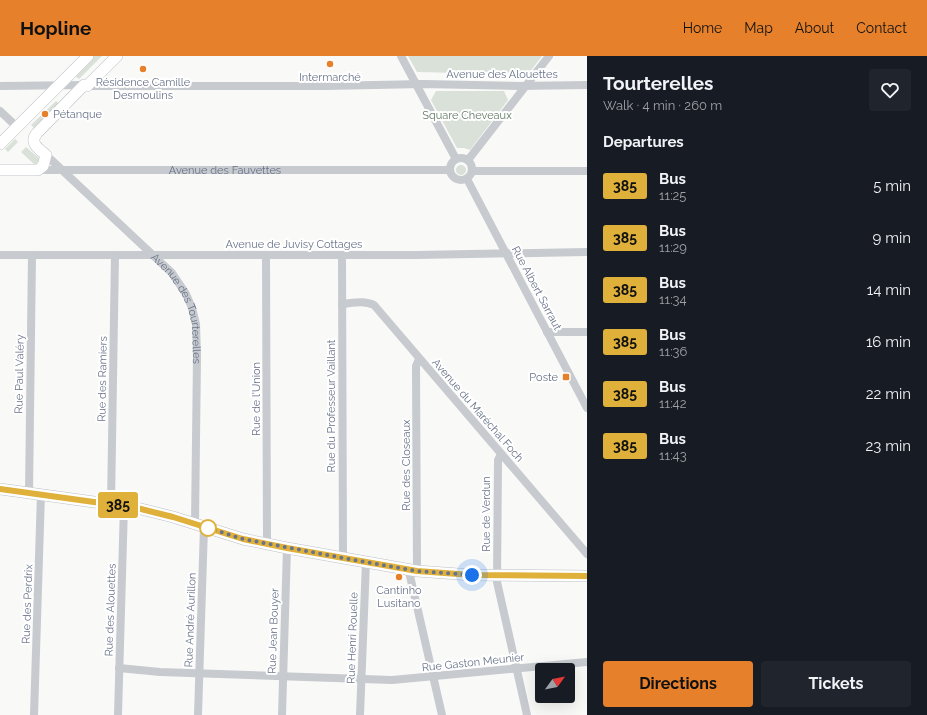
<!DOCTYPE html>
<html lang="en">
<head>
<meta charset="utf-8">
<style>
  :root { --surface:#171b24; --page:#20242c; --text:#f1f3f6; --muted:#9ea1a6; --accent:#e6802a }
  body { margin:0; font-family:Raleway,sans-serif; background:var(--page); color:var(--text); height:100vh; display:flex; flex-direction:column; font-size:15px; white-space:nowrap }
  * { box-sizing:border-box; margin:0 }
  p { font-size:13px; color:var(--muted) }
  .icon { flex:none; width:22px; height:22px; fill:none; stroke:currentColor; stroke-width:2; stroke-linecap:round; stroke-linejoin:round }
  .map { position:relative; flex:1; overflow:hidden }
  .panel { display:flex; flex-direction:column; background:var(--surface); width:340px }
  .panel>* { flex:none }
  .badge { padding:0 8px; border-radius:3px; font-size:14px; line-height:26px }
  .needle { width:26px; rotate:57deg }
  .tools { position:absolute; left:535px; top:607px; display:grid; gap:8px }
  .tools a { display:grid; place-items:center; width:40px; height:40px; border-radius:4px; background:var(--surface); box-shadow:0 4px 16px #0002; font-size:20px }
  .you { position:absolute; width:20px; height:20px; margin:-10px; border:3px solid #fff; border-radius:50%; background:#1a73e8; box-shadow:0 0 0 6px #1a73e833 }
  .map>.badge { position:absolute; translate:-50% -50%; box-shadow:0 0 0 2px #fff }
  h2 { padding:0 16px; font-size:15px; line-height:36px }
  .round { display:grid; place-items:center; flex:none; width:42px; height:42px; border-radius:4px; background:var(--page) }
  .head { display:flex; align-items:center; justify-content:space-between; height:68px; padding:0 16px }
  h1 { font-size:19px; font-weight:700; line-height:30px }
  .button { display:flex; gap:8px; margin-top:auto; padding:8px 16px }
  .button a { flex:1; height:46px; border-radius:4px; background:var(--accent); color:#111; font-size:16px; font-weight:700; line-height:46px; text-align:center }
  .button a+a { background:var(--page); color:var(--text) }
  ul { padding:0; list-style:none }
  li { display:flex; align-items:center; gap:12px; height:52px; padding:0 16px }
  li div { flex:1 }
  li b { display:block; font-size:15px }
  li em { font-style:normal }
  li .badge { min-width:44px; font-weight:700; text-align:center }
  header { display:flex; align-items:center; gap:24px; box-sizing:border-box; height:56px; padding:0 20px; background:var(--accent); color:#111 }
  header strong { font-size:19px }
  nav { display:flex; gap:22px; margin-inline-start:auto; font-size:14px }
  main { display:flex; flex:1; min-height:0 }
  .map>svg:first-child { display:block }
  .green { fill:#d9e1d8 }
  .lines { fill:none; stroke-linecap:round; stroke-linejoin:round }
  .secondary-casing { stroke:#bcbfc5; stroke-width:12 }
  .street { stroke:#c7cace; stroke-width:8 }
  .secondary { stroke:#fff; stroke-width:11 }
  .line-casing { stroke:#fff; stroke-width:9 }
  .line { stroke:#dfb03a; stroke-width:6 }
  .walk { stroke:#687389; stroke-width:4; stroke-dasharray:0 7.2 }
  .poi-dot { fill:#e6802a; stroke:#fff; stroke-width:1.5 }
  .stop-dot { fill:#fff; stroke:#dfb03a; stroke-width:2 }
  .labels { text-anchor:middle; stroke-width:4; stroke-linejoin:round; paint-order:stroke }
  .street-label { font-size:11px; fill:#687389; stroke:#fff }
  .poi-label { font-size:11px; fill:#687389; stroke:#fff }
  .park-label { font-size:11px; fill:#637a64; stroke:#fff }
</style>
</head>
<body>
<header>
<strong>Hopline</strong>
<nav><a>Home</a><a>Map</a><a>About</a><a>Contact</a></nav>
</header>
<main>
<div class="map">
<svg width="587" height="659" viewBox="0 0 587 659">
  <rect width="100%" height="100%" fill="#f9f9f7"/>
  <g class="green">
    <path d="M92,0H102L79,23L74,19Z"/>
    <path d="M408,0H542L529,17L481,16V15H463L461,17L417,16Z"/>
    <path d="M436,35H504L508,44L470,94L464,92H457L431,44Z"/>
    <path d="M56,45L59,48L34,72L31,69Z"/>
    <path d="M15,83L18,86L8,96L5,93Z"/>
    <path d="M26,91L40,103L35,109L21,96Z"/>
    <circle cx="461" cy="114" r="5"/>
  </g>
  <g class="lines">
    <defs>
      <g id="secondary">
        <path d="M0,88L88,0"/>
        <path d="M0,114H38L43,110L46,99C38,92 29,87 37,77L84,29L87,30L117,0"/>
        <path d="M0,433L137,452L173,461L243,483L287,492L417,515L472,519L587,520"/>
      </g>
    </defs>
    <use href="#secondary" class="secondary-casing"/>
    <g class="street">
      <path d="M401,0L456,103"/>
      <path d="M0,30L84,29"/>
      <path d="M87,30H326L423,28L518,30L587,29"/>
      <path d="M0,55L17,71"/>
      <path id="s1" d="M46,99L172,217L186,238L192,252L196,268L197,300L195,468"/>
      <circle cx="461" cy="113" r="11"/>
      <path d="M468,104L549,0"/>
      <path id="s2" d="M38,114H450"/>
      <path d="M472,115H587"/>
      <path d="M467,123L587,352"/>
      <path d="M0,199H417L587,196"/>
      <path d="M266,199L267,488"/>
      <path d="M342,199L343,502"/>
      <path d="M342,248C353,247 364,244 374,249L587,498"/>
      <path d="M547,276H587"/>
      <path d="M501,398L498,404L497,526L527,659"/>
      <path d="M29,437L32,199"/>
      <path d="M111,448L115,199"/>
      <path d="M408,513L410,520L442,659"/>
      <path d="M417,515L416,310L419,303"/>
      <path d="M119,612L160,616L392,624L587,606"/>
      <path d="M34,659L41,438"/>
      <path d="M118,659L124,450"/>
      <path d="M198,659L204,471"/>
      <path d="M282,659L287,492"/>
      <path d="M360,659L366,506"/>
    </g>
    <use href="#secondary" class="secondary"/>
  </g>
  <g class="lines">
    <defs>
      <path id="line" d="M0,433L137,452L173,461L243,483L287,492L417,515L472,519L587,520"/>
    </defs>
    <use href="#line" class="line-casing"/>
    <use href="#line" class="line"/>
    <path class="walk" d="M208,472L243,483L343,502L417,515L472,519"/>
  </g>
  <g class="poi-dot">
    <circle cx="330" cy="8" r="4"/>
    <circle cx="143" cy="13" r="4"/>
    <circle cx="45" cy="58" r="4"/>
    <rect x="562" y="317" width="8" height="8" rx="2"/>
    <circle cx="399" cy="521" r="4"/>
  </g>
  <circle class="stop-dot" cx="208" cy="472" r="8"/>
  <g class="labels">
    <g class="street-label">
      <text x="502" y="22">Avenue des Alouettes</text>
      <text dy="4" stroke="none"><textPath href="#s2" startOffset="187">Avenue des Fauvettes</textPath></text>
      <text x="294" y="192">Avenue de Juvisy Cottages</text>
      <text transform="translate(537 232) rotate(62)" y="4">Rue Albert Sarraut</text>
      <text dy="4" stroke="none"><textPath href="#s1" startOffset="208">Avenue des Tourterelles</textPath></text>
      <text transform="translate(19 318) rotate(-89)" y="4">Rue Paul Valéry</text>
      <text transform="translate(102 323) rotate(-89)" y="4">Rue des Ramiers</text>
      <text transform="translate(256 343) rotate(-90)" y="4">Rue de l'Union</text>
      <text transform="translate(331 350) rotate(-90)" y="4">Rue du Professeur Vaillant</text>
      <text transform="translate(478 354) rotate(49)" y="4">Avenue du Maréchal Foch</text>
      <text transform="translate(406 409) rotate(-90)" y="4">Rue des Closeaux</text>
      <text transform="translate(486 458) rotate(-90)" y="4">Rue de Verdun</text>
      <text transform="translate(27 548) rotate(-88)" y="4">Rue des Perdrix</text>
      <text transform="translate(110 554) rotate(-88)" y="4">Rue des Alouettes</text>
      <text transform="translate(190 564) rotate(-88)" y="4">Rue André Aurillon</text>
      <text transform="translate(273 575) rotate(-88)" y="4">Rue Jean Bouyer</text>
      <text transform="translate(352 582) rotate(-88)" y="4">Rue Henri Rouelle</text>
      <text transform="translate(473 606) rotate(-6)" y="4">Rue Gaston Meunier</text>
    </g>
    <g class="poi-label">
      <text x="330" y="25">Intermarché</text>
      <text x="143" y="30">Résidence Camille<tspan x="143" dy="13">Desmoulins</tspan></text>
      <text x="53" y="62" text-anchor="start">Pétanque</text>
      <text x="558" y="325" text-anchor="end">Poste</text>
      <text x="399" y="538">Cantinho<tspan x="399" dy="13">Lusitano</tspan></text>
    </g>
    <g class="park-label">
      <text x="467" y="63">Square Cheveaux</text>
    </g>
  </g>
</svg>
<div class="tools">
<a><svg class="needle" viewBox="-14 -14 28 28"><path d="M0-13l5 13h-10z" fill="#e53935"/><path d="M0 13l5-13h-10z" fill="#9ea1a6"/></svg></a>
</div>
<div class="you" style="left:472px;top:519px"></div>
<b class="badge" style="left:118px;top:449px;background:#dfb03a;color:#111">385</b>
</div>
<section class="panel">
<div class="head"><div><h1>Tourterelles</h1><p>Walk · 4 min · 260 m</p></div><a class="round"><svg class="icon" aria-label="heart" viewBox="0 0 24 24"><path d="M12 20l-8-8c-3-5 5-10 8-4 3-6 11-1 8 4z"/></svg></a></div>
<h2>Departures</h2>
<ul>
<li><span class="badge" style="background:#dfb03a;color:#111">385</span><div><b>Bus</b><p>11:25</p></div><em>5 min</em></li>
<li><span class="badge" style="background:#dfb03a;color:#111">385</span><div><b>Bus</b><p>11:29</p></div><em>9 min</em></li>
<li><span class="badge" style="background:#dfb03a;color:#111">385</span><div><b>Bus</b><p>11:34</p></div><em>14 min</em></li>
<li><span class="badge" style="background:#dfb03a;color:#111">385</span><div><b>Bus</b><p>11:36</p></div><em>16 min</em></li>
<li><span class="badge" style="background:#dfb03a;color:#111">385</span><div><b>Bus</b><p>11:42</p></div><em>22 min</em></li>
<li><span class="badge" style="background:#dfb03a;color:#111">385</span><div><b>Bus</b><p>11:43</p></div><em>23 min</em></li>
</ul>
<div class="button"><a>Directions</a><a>Tickets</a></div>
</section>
</main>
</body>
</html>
